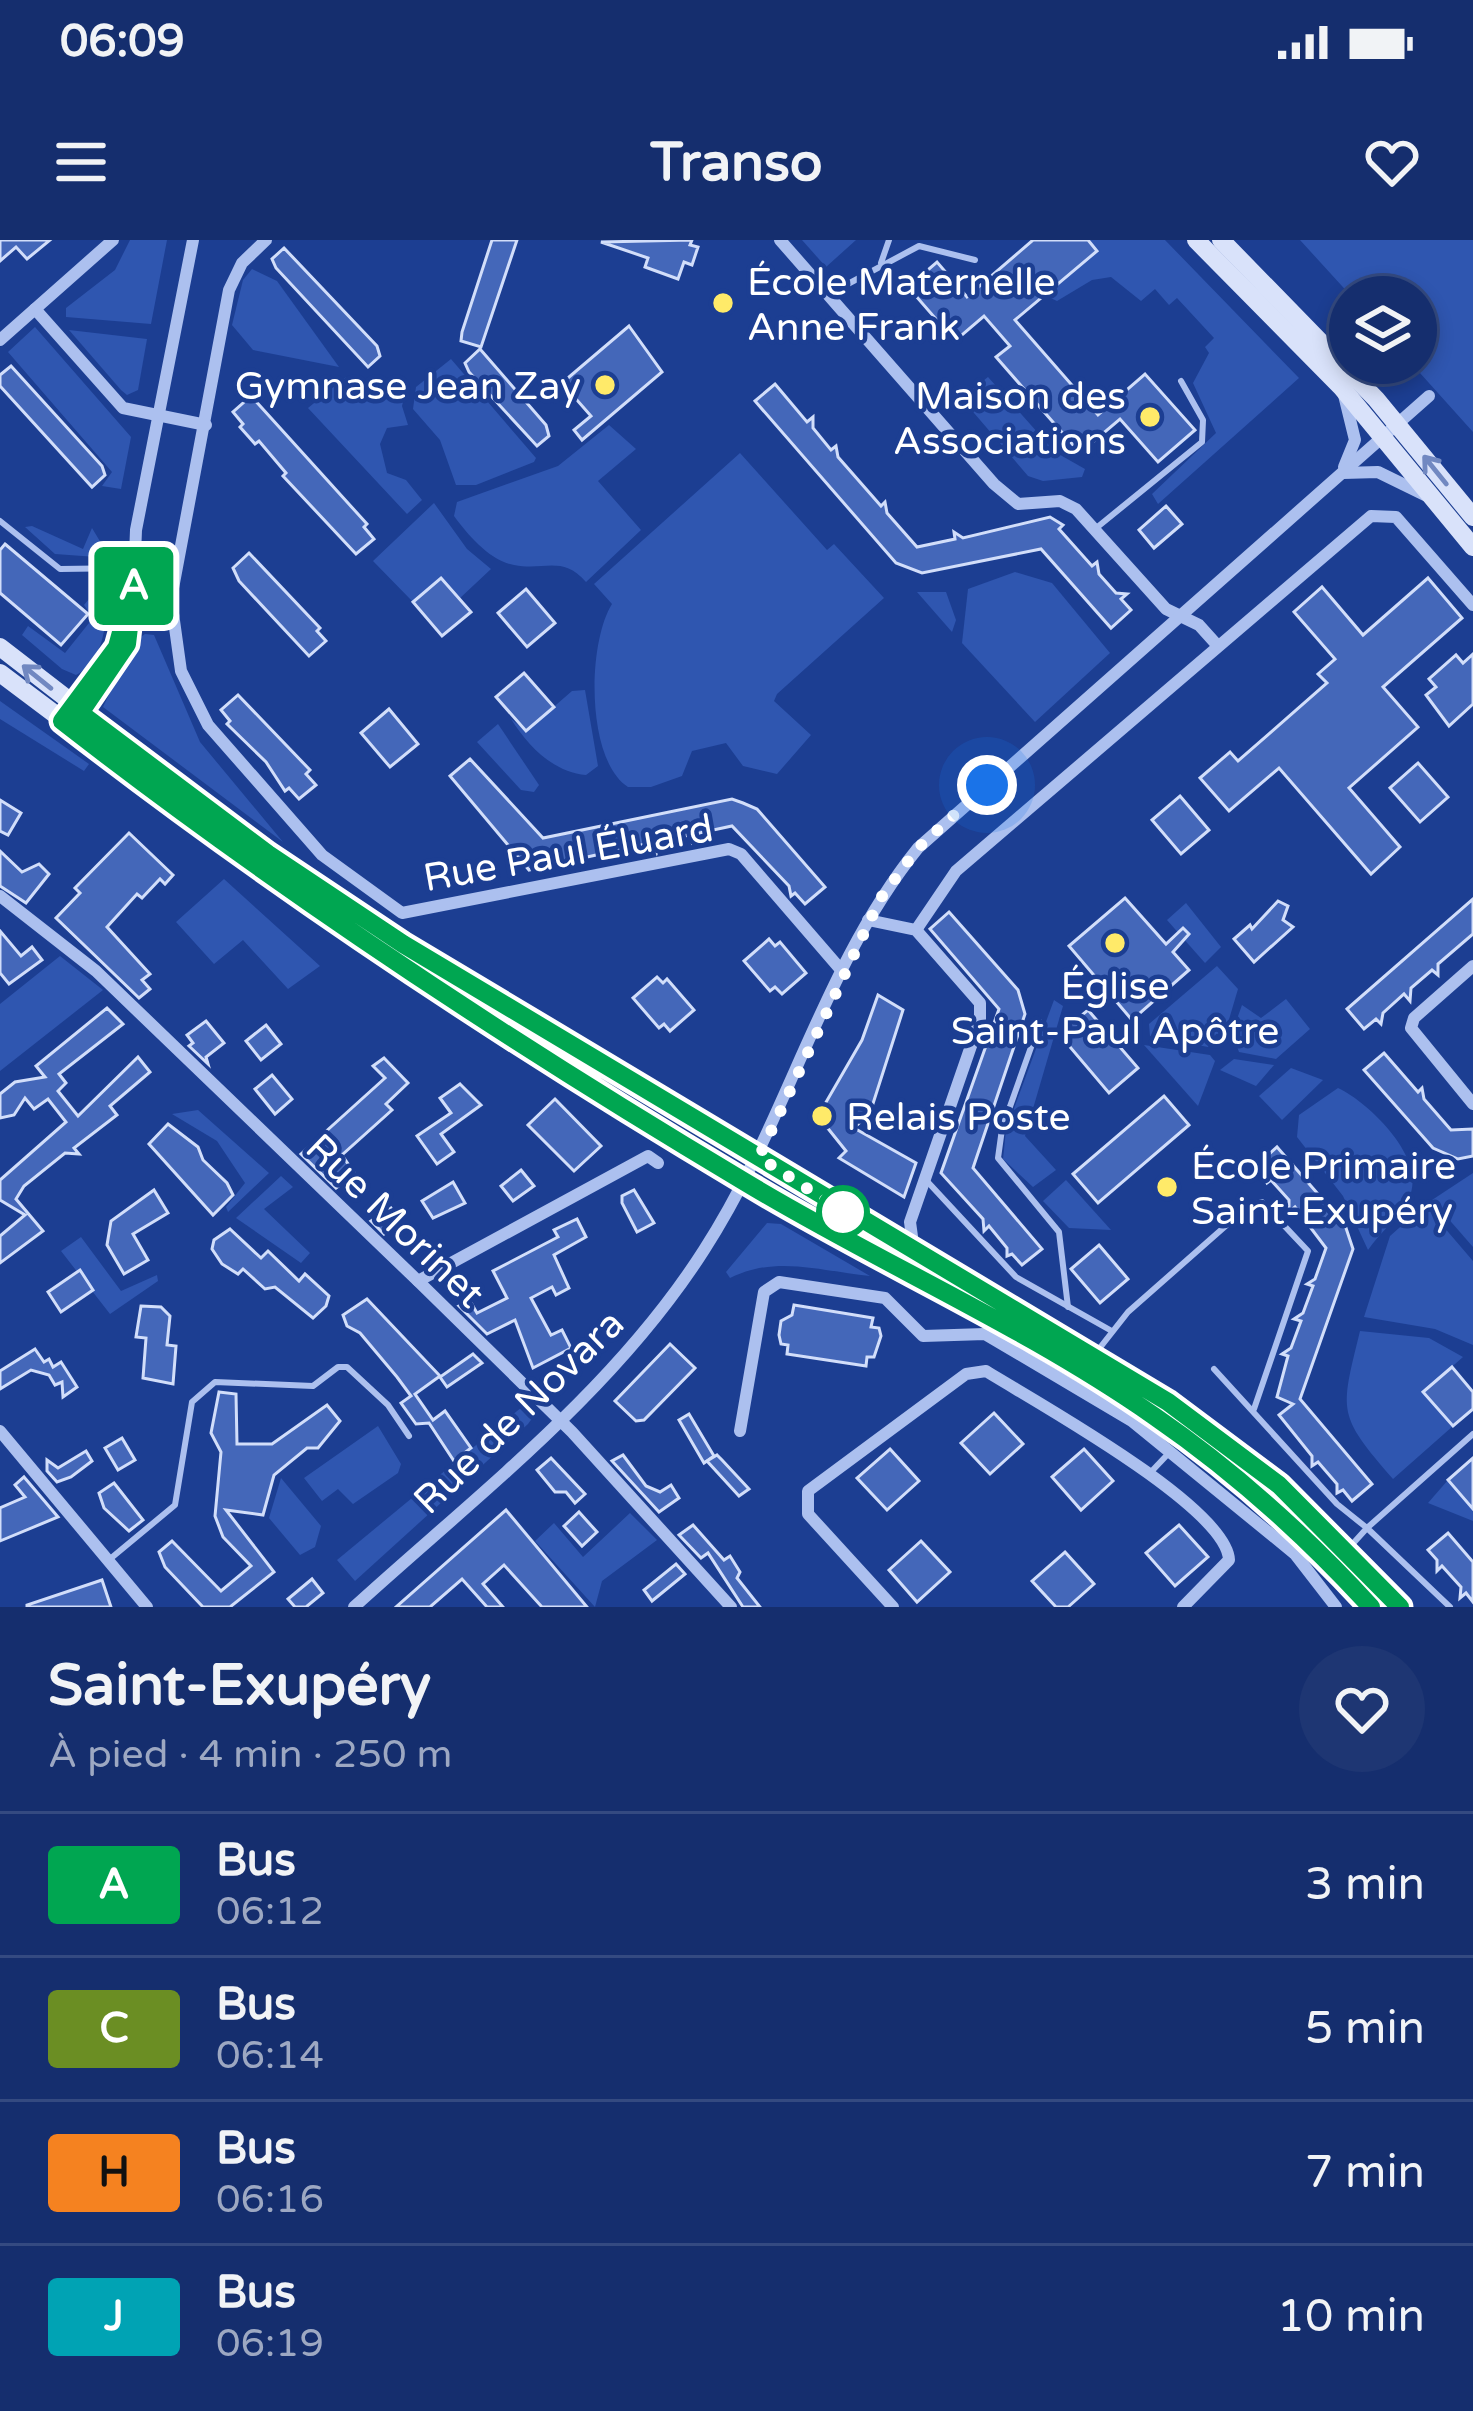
<!DOCTYPE html>
<html lang="fr">
<head>
<meta charset="utf-8">
<style>
  :root { --surface:#152e6e; --page:#1e3673; --text:#f1f3f6; --muted:#9da8c2; --line:#344a81 }
  body { margin:0; font-family:"Varela Round",sans-serif; background:var(--page); color:var(--text); height:100vh; display:flex; flex-direction:column; font-size:45px; white-space:nowrap }
  * { box-sizing:border-box; margin:0 }
  p { font-size:39px; color:var(--muted) }
  .icon { flex:none; width:66px; height:66px; fill:none; stroke:currentColor; stroke-width:2; stroke-linecap:round; stroke-linejoin:round }
  .map { position:relative; height:1367px; overflow:hidden }
  .panel { display:flex; flex-direction:column; background:var(--surface); flex:1 }
  .panel>* { flex:none }
  .badge { padding:0 24px; border-radius:9px; font-size:42px; line-height:78px }
  .buttons { position:absolute; left:1329px; top:36px; display:grid; gap:24px }
  .buttons a { display:grid; place-items:center; width:108px; height:108px; border-radius:50%; background:var(--surface); box-shadow:0 6px 18px #0003,0 0 0 3px var(--line); font-size:60px }
  .you { position:absolute; width:60px; height:60px; margin:-30px; border:9px solid #fff; border-radius:50%; background:#1a73e8; box-shadow:0 0 0 18px #1a73e833 }
  .map>.badge { position:absolute; translate:-50% -50%; box-shadow:0 0 0 6px #fff }
  .round { display:grid; place-items:center; flex:none; width:126px; height:126px; border-radius:63px; background:var(--page) }
  .headline { display:flex; align-items:center; justify-content:space-between; height:204px; padding:0 48px }
  h1 { font-size:57px; font-weight:700; line-height:90px }
  ul { padding:0; list-style:none }
  li { display:flex; align-items:center; gap:36px; height:144px; padding:0 48px; border-top:3px solid var(--line) }
  li div { flex:1 }
  li b { display:block; font-size:45px }
  li em { font-style:normal }
  li .badge { min-width:132px; font-weight:700; text-align:center }
  .status { display:flex; justify-content:space-between; align-items:center; height:84px; padding:0 60px; background:var(--surface); direction:ltr }
  .status svg { height:33px; fill:currentColor }
  header { display:flex; justify-content:space-between; align-items:center; height:156px; padding:0 48px; background:var(--surface); font-size:54px; font-weight:700 }
  .map>svg:first-child { display:block }
  .green { fill:#2f56b0 }
  .building { fill:#4467b9; stroke:#d2defa; stroke-width:3 }
  .lines { fill:none; stroke-linecap:round; stroke-linejoin:round }
  .lane { stroke:#acc0ef; stroke-width:6 }
  .street { stroke:#acc0ef; stroke-width:12 }
  .secondary { stroke:#d9e2fa; stroke-width:18 }
  .oneway { stroke:#7188c1 }
  .line-casing { stroke:#fff; stroke-width:27 }
  .line { stroke:#00a651; stroke-width:18 }
  .walk { stroke:#fff; stroke-width:12; stroke-dasharray:0 21.6 }
  .poi-dot { fill:#ffea69; stroke:#1c3e92; stroke-width:4.5 }
  .stop-dot { fill:#fff; stroke:#00a651; stroke-width:6 }
  .labels { text-anchor:middle; stroke-width:9; stroke-linejoin:round; paint-order:stroke }
  .poi-label { font-size:39px; fill:#fff; stroke:#1c3e92; text-anchor:start }
  .street-label { font-size:39px; fill:#fff; stroke:#1c3e92 }
</style>
</head>
<body>
<div class="status"><b>06:09</b><svg viewBox="0 0 49 12"><path d="M0 12V9h3v3zM5 12V6h3v6zM10 12V3h3v9zM15 12V0h3v12zM26 1h20v11H26zM47 4h2v5h-2z"/></svg></div>
<header><svg class="icon" aria-label="menu" viewBox="0 0 24 24"><path d="M4 6h16M4 12h16M4 18h16"/></svg>Transo<svg class="icon" aria-label="heart" viewBox="0 0 24 24"><path d="M12 20l-8-8c-3-5 5-10 8-4 3-6 11-1 8 4z"/></svg></header>
<div class="map">
<svg width="1473" height="1367" viewBox="0 0 1473 1367">
  <rect width="100%" height="100%" fill="#1c3e92"/>
  <g class="green">
    <path d="M130,0H167L151,84L66,77V68L115,30Z"/>
    <path d="M802,0H856L826,27Z"/>
    <path d="M1087,0H1165L1299,138L1158,264L1152,254L1216,193L1193,143L1209,113L1205,107L1214,98L1177,58L1169,65L1155,49L1141,61L1111,37L1092,40L1057,61L1044,55L1097,11Z"/>
    <path d="M1300,0H1473V192L1411,123H1416V57H1352Z"/>
    <path d="M252,29L277,41L339,127L253,110L232,85L243,40Z"/>
    <path d="M35,87L131,197L121,249L102,246L112,232L8,112Z"/>
    <path d="M69,90L147,99L138,150L127,155L121,150Z"/>
    <path d="M451,119L536,218L534,222L476,245H456L440,200L413,169L416,147Z"/>
    <path d="M346,137L406,150L402,166L408,185L387,188L380,204L387,233L406,240L422,260L407,274L308,168Z"/>
    <path d="M988,137L1055,212L1085,229L1082,237L1043,241L1028,236L968,166L969,152Z"/>
    <path d="M609,185L636,209L598,241L641,290L586,342C562,315 545,331 514,325C490,321 468,295 454,276L457,262L558,226Z"/>
    <path d="M740,213L827,310L834,304L884,358L777,454L774,461L811,495L777,534L743,526L726,503L692,511L682,536L651,547H628C586,520 587,404 612,364L594,344Z"/>
    <path d="M434,263L467,309L491,329L459,359L441,339L413,362L373,321Z"/>
    <path d="M32,286L83,309L92,288L110,318L55,314L25,287Z"/>
    <path d="M1015,332L1052,343L1110,413L1035,482L962,403L968,349Z"/>
    <path d="M109,335C106,367 110,419 76,435L62,429L22,395L28,386L65,413L93,378L84,365Z"/>
    <path d="M917,352H946L956,380L952,392Z"/>
    <path d="M145,394L154,395L200,502L283,602L103,467L135,401Z"/>
    <path d="M585,450L598,526L586,535C553,532 528,506 511,479L526,491L572,451Z"/>
    <path d="M0,461L89,524L84,531L0,479Z"/>
    <path d="M498,484L539,545L534,552L521,550L477,502Z"/>
    <path d="M224,639L320,726L288,749L243,700L214,724L176,682Z"/>
    <path d="M1186,663L1221,707L1205,723L1167,680Z"/>
    <path d="M60,716L103,750L0,831V764Z"/>
    <path d="M1217,726L1238,749L1225,793L1216,794L1208,807L1150,796L1149,784Z"/>
    <path d="M1286,759L1310,789L1276,819L1239,812L1232,793L1242,765L1261,778Z"/>
    <path d="M1054,760L1063,766L1025,896L1056,930L1033,947L1003,919L1006,890Z"/>
    <path d="M1144,805L1210,815L1215,821L1198,866Z"/>
    <path d="M1234,819L1274,825L1256,846L1220,830Z"/>
    <path d="M1291,828L1323,840L1282,880L1259,856Z"/>
    <path d="M1338,848C1370,863 1428,920 1409,958C1400,977 1380,992 1368,1010L1343,956L1297,897L1299,875Z"/>
    <path d="M198,870L269,933L228,972L226,967L245,943L217,901L172,874Z"/>
    <path d="M1473,933V1007L1432,960Z"/>
    <path d="M281,936L293,947L264,969L310,1013L301,1023L236,978Z"/>
    <path d="M1066,940L1111,990L1069,988L1043,961Z"/>
    <path d="M1425,965L1473,1021V1105L1435,1089L1364,1077L1390,996Z"/>
    <path d="M767,983L781,984L870,1036C820,1031 776,1015 730,1038L726,1032Z"/>
    <path d="M81,997L121,1051L157,1035L158,1041L110,1074L61,1011Z"/>
    <path d="M1360,1091L1429,1098L1463,1117L1423,1152L1453,1186L1393,1239C1337,1174 1340,1173 1360,1091Z"/>
    <path d="M528,1162L536,1173L528,1184L355,1341L337,1320Z"/>
    <path d="M378,1186L401,1224L398,1233L353,1264L338,1249L322,1261L304,1238Z"/>
    <path d="M281,1238L321,1286L315,1307L300,1315L269,1278Z"/>
    <path d="M1448,1240L1473,1269V1281L1428,1263Z"/>
    <path d="M630,1273L657,1300L602,1341L595,1367L535,1301L554,1283L583,1317Z"/>
  </g>
  <g class="building">
    <path d="M0,0H50L27,19L16,7L0,21Z"/>
    <path d="M492,0H517L481,107L461,101L462,92Z"/>
    <path d="M692,0L690,5L698,7L692,25L684,22L678,39L645,27L648,18L601,2Z"/>
    <path d="M1033,0H1088L1097,11L1015,80L1098,175L1145,134L1195,190L1158,222L1120,179L1080,213L996,117L1010,106L984,76L955,101L908,47L937,22L967,57Z"/>
    <path d="M284,8L377,106L380,116L368,127L276,28L272,19Z"/>
    <path d="M629,86L662,132L582,200L574,190L591,176L562,143Z"/>
    <path d="M480,109L546,185L549,196L537,206L469,132L465,123Z"/>
    <path d="M11,126L102,226L105,235L92,247L0,146V135Z"/>
    <path d="M775,144L807,182L813,177V188L831,210L836,206L838,217L881,266L885,262L887,273L917,307L955,299L954,292L963,298L1050,277L1063,285L1059,289L1092,326L1097,322L1099,334L1116,353L1127,354L1121,359L1131,370L1111,388L1041,309L922,333L896,323L755,161Z"/>
    <path d="M251,156L367,284L364,287L374,299L356,314L283,236L286,233L259,201L255,204L240,187L243,184L233,172Z"/>
    <path d="M1166,266L1182,284L1154,308L1139,290Z"/>
    <path d="M5,304L88,374L61,405L0,353V310Z"/>
    <path d="M249,313L320,388L317,391L326,401L309,416L239,341L233,328Z"/>
    <path d="M441,338L471,372L442,396L413,362Z"/>
    <path d="M1428,338L1462,378L1383,447L1418,487L1349,548L1400,607L1371,634L1279,528L1229,571L1200,538L1230,512L1238,521L1327,443L1318,434L1335,419L1294,372L1322,347L1363,395Z"/>
    <path d="M526,349L555,383L527,407L498,373Z"/>
    <path d="M1473,414V464L1449,486L1426,455L1436,447L1429,439L1456,415L1463,423Z"/>
    <path d="M524,433L554,467L526,491L496,457Z"/>
    <path d="M238,455L310,530L306,534L316,545L299,559L289,548L285,551L266,522L227,484L230,481L221,470Z"/>
    <path d="M389,469L418,504L390,527L361,493Z"/>
    <path d="M470,519L543,598L732,559L743,563L757,569L825,647L805,664L795,653L791,656L789,646L732,586L699,593L692,602L690,595L662,600L657,612L654,602L529,630L450,536Z"/>
    <path d="M1418,523L1448,557L1420,582L1390,548Z"/>
    <path d="M1180,556L1209,590L1181,614L1152,580Z"/>
    <path d="M0,560L21,573L8,595L0,591Z"/>
    <path d="M129,593L173,635L165,644L160,639L142,658L137,654L107,687L150,734L142,740L150,749L139,758L56,678L80,653L75,648Z"/>
    <path d="M0,611L22,632L39,624L49,634L26,663L0,646Z"/>
    <path d="M1125,658L1166,704L1183,688L1189,694L1173,712L1189,730L1132,780L1069,706Z"/>
    <path d="M1473,659V694L1438,724V735L1432,730L1411,748L1410,761L1404,754L1383,773L1381,784L1376,779L1364,789L1347,769Z"/>
    <path d="M1278,661L1288,666L1283,680L1293,687L1254,722L1234,699L1250,685L1252,689Z"/>
    <path d="M949,672L1018,750L1025,774L973,928L1042,1009L1022,1025L1012,1014L1007,1016V1008L989,986L984,991L983,979L941,933L999,769L930,689Z"/>
    <path d="M0,691L21,716L32,707L42,720L9,744L0,733Z"/>
    <path d="M769,699L775,706L780,702L806,733L782,754L775,747L770,751L744,721Z"/>
    <path d="M657,737L663,743L667,739L694,770L670,791L664,784L659,788L633,758Z"/>
    <path d="M878,755L903,770L870,873L854,888L916,923L904,957L839,918L846,911L818,876L862,800Z"/>
    <path d="M107,768L123,784L59,834L66,843L58,851L78,876L138,817L150,832L110,866L117,875L74,908L79,914L65,913L24,946L16,959L43,991L0,1023V996L25,975L0,960V940L66,882L48,859L34,869L25,858L14,875L0,878V854L15,842L45,837L36,826Z"/>
    <path d="M1088,770L1138,828L1109,853L1059,794Z"/>
    <path d="M206,781L224,803L206,817L208,824L189,806L193,803L187,795Z"/>
    <path d="M266,785L281,804L261,820L246,801Z"/>
    <path d="M1384,813L1418,852L1422,848L1424,859L1451,890L1473,889V916L1458,919L1433,908L1364,830Z"/>
    <path d="M384,818L408,843L386,864L392,870L342,915L355,934L336,948L301,914L385,838L373,826Z"/>
    <path d="M272,835L292,859L275,874L255,849Z"/>
    <path d="M460,844L481,865L441,894L454,912L437,924L417,896L451,873L440,858Z"/>
    <path d="M1164,856L1189,885L1098,963L1073,934Z"/>
    <path d="M555,859L601,906L574,931L528,885Z"/>
    <path d="M168,884L198,907L203,920L227,943L233,955L213,975L149,904Z"/>
    <path d="M1277,907L1345,985L1353,1009L1300,1159L1372,1244L1352,1261L1343,1250L1337,1253V1244L1318,1222L1312,1226V1216L1279,1175L1293,1164L1277,1157L1288,1116L1282,1114L1291,1108L1301,1081L1294,1079L1303,1073L1313,1046L1307,1044L1315,1039L1326,1008L1295,967L1289,972V960L1271,940L1267,943L1258,924Z"/>
    <path d="M521,930L534,946L513,961L501,946Z"/>
    <path d="M453,942L465,963L433,978L422,961Z"/>
    <path d="M154,950L168,973L133,994L148,1020L124,1034L107,1005L111,981Z"/>
    <path d="M634,950L654,983L637,992L622,963V956Z"/>
    <path d="M391,968L401,983L384,994L371,981Z"/>
    <path d="M577,979L586,997L554,1015L569,1048L556,1055L552,1047L531,1058L551,1095L562,1090L571,1108L533,1128L515,1080L487,1094L459,1066L470,1061L477,1073L507,1058L493,1031L558,997L554,990Z"/>
    <path d="M230,989L261,1018L268,1011L299,1041L305,1034L329,1056L326,1066L313,1078L275,1047L265,1049L243,1029L238,1034L222,1024L212,1009L214,1000Z"/>
    <path d="M1099,1005L1128,1039L1100,1063L1071,1029Z"/>
    <path d="M80,1030L93,1050L61,1072L48,1052Z"/>
    <path d="M367,1059L440,1136L415,1154L433,1180L445,1171L471,1208L454,1221L429,1183L416,1184L401,1163L411,1156L397,1137L360,1093L347,1086L343,1075Z"/>
    <path d="M794,1065L873,1078L871,1087L879,1088L881,1096L874,1117H867L866,1126L787,1114L788,1105L781,1104L779,1095L781,1081L792,1075Z"/>
    <path d="M141,1066L161,1067L170,1076L167,1105L176,1106L173,1144L143,1138L146,1098L136,1097Z"/>
    <path d="M670,1104L695,1128L644,1180L636,1181L615,1161Z"/>
    <path d="M35,1109L44,1122L49,1119L53,1127L61,1122L77,1147L63,1157L62,1142L55,1145L49,1135L31,1130L0,1149V1131Z"/>
    <path d="M473,1114L482,1123L447,1147L440,1137Z"/>
    <path d="M1452,1127L1473,1152V1169L1453,1186L1423,1152Z"/>
    <path d="M219,1152L236,1154L237,1204H272L327,1165L340,1181L318,1208H307L274,1235L263,1275L226,1270L274,1332L230,1367H203L165,1327L159,1312L172,1301L221,1351L251,1326L223,1297L215,1276L221,1212L211,1193Z"/>
    <path d="M994,1173L1023,1204L990,1234L961,1203Z"/>
    <path d="M689,1174L714,1216L704,1223L679,1180Z"/>
    <path d="M122,1198L135,1220L118,1230L105,1208Z"/>
    <path d="M890,1209L919,1241L887,1270L857,1238Z"/>
    <path d="M1084,1209L1113,1241L1081,1270L1052,1237Z"/>
    <path d="M86,1211L92,1221L71,1237L57,1242L47,1231V1220L58,1228Z"/>
    <path d="M623,1215L646,1246L660,1252L671,1245L679,1258L659,1272L612,1221Z"/>
    <path d="M717,1215L722,1220L749,1249L739,1256L707,1221Z"/>
    <path d="M551,1218L585,1254L575,1263L566,1252H555L537,1230Z"/>
    <path d="M1473,1218V1269L1448,1240Z"/>
    <path d="M24,1237L58,1277L0,1301V1268L25,1257L15,1245Z"/>
    <path d="M114,1243L143,1280L129,1291L104,1268L99,1253Z"/>
    <path d="M506,1270L587,1367H542L504,1325L483,1344L503,1367H487L462,1339L430,1367H396Z"/>
    <path d="M579,1272L597,1292L582,1306L564,1286Z"/>
    <path d="M693,1285L724,1320L730,1316L740,1332L737,1338L760,1367H743L708,1313L701,1318L679,1295Z"/>
    <path d="M1179,1285L1208,1317L1175,1346L1146,1313Z"/>
    <path d="M1448,1293L1473,1322V1362L1466,1353L1460,1358L1461,1347L1442,1326L1437,1331V1320L1428,1310Z"/>
    <path d="M921,1301L950,1332L917,1362L889,1330Z"/>
    <path d="M1065,1312L1094,1344L1068,1367H1056L1032,1341Z"/>
    <path d="M676,1324L685,1334L652,1361L644,1350Z"/>
    <path d="M312,1339L323,1353L306,1367H295L288,1359Z"/>
    <path d="M102,1340L111,1367H27V1365Z"/>
  </g>
  <g class="lines">
    <g class="lane">
      <path d="M881,23L889,0"/>
      <path d="M831,53L919,6L975,20"/>
      <path d="M0,281L60,329L132,328"/>
      <path d="M1095,289L1202,202L1203,180L1181,141"/>
      <path d="M1040,782L1002,889L998,918L1059,992L1068,1067"/>
      <path d="M925,939L1016,1037L1110,1090"/>
      <path d="M1095,1114L1128,1072L1246,968L1262,962L1308,1011L1254,1169"/>
      <path d="M1214,1129L1337,1264L1367,1288L1348,1309"/>
      <path d="M1150,1233L1168,1214"/>
      <path d="M110,1319L175,1265L192,1162L215,1142L313,1146L338,1127H347L388,1165L409,1196"/>
      <path d="M1450,1367L1367,1288L1473,1194"/>
    </g>
    <g class="street">
      <path d="M266,0L242,23L229,50L171,359L181,431L208,485L322,615L402,673L729,609L741,614L842,731"/>
      <path d="M780,0L994,244L1018,264L1060,261L1076,269L1166,369L1199,385L1217,405"/>
      <path d="M35,69L123,168L206,185"/>
      <path d="M0,100L113,0"/>
      <path d="M1344,155L1355,200L1344,227"/>
      <path d="M1343,233L1378,232L1425,255"/>
      <path d="M78,475L132,391L136,290L193,0"/>
      <path d="M0,656L96,731L418,1041L572,1192L731,1367"/>
      <path d="M868,680L916,690L980,763V780L910,982L914,1011"/>
      <path d="M916,690L956,631L1371,276L1396,277L1473,365"/>
      <path d="M1473,726L1414,778L1411,788L1473,864"/>
      <path d="M418,1041L648,916L658,923"/>
      <path d="M0,1191L147,1367"/>
      <path d="M740,1191L764,1052L779,1042L885,1058L923,1096L985,1094L1132,1181L1295,1314L1336,1367"/>
      <path d="M354,1367C477,1255 614,1151 704,1010C787,882 822,727 918,608L1429,156"/>
      <path d="M893,1367L808,1274V1251L966,1134L986,1131C1034,1161 1227,1267 1229,1320L1183,1367"/>
    </g>
    <g class="secondary">
      <path d="M1196,0L1342,148L1473,307"/>
      <path d="M1221,0L1376,159L1473,277"/>
      <path d="M0,407L268,614L403,704L1168,1162L1279,1245L1400,1367"/>
      <path d="M0,433C240,615 487,782 743,941C877,1024 1024,1085 1153,1175C1233,1230 1306,1296 1371,1367"/>
    </g>
  </g>
  <defs><path id="oneway-shaft" d="M-6 0H5M1.5-3L5.5 0L1.5 3" fill="none" stroke-width="1.6" stroke-linecap="round" stroke-linejoin="round" transform="scale(3)"/></defs>
  <g class="oneway">
    <use href="#oneway-shaft" transform="translate(1435 230) rotate(-129)"/>
    <use href="#oneway-shaft" transform="translate(37 437) rotate(-141)"/>
  </g>
  <g class="lines">
    <defs>
      <path id="line" d="M1371,1367C1306,1296 1234,1231 1154,1176C1025,1086 879,1023 745,942C510,802 278,649 62,481L117,407L134,345L127,404L80,473L268,614L403,704L1168,1162L1279,1245L1400,1367"/>
    </defs>
    <use href="#line" class="line-casing"/>
    <use href="#line" class="line"/>
    <path class="walk" d="M843,972L759,917L880,659L918,608L987,545"/>
  </g>
  <g class="poi-dot">
    <circle cx="723" cy="63" r="12"/>
    <circle cx="605" cy="145" r="12"/>
    <circle cx="1150" cy="177" r="12"/>
    <circle cx="1115" cy="703" r="12"/>
    <circle cx="822" cy="876" r="12"/>
    <circle cx="1167" cy="947" r="12"/>
  </g>
  <circle class="stop-dot" cx="843" cy="972" r="24"/>
  <g class="labels">
    <g class="poi-label">
      <text x="747" y="55">École Maternelle<tspan x="747" dy="45">Anne Frank</tspan></text>
      <text x="581" y="159" text-anchor="end">Gymnase Jean Zay</text>
      <text x="1126" y="169" text-anchor="end">Maison des<tspan x="1126" dy="45">Associations</tspan></text>
      <text x="1115" y="759" text-anchor="middle">Église<tspan x="1115" dy="45">Saint-Paul Apôtre</tspan></text>
      <text x="846" y="890">Relais Poste</text>
      <text x="1191" y="939">École Primaire<tspan x="1191" dy="45">Saint-Exupéry</tspan></text>
    </g>
    <g class="street-label">
      <text transform="translate(568 612) rotate(-10)" y="14">Rue Paul Éluard</text>
      <text transform="translate(396 980) rotate(44)" y="14">Rue Morinet</text>
      <text transform="translate(518 1171) rotate(-44)" y="14">Rue de Novara</text>
    </g>
  </g>
</svg>
<div class="buttons">
<a><svg class="icon" aria-label="layers" viewBox="0 0 24 24"><path d="M12 4l9 5-9 5-9-5zM3 14l9 5 9-5"/></svg></a>
</div>
<div class="you" style="left:987px;top:545px"></div>
<b class="badge" style="left:134px;top:346px;background:#00a651;color:#fff">A</b>
</div>
<section class="panel">
<div class="headline"><div><h1>Saint-Exupéry</h1><p>À pied · 4 min · 250 m</p></div><a class="round"><svg class="icon" aria-label="heart" viewBox="0 0 24 24"><path d="M12 20l-8-8c-3-5 5-10 8-4 3-6 11-1 8 4z"/></svg></a></div>
<ul>
<li><span class="badge" style="background:#00a651;color:#fff">A</span><div><b>Bus</b><p>06:12</p></div><em>3 min</em></li>
<li><span class="badge" style="background:#6b8e23;color:#fff">C</span><div><b>Bus</b><p>06:14</p></div><em>5 min</em></li>
<li><span class="badge" style="background:#f58220;color:#111">H</span><div><b>Bus</b><p>06:16</p></div><em>7 min</em></li>
<li><span class="badge" style="background:#00a3b4;color:#fff">J</span><div><b>Bus</b><p>06:19</p></div><em>10 min</em></li>
</ul>
</section>
</body>
</html>
